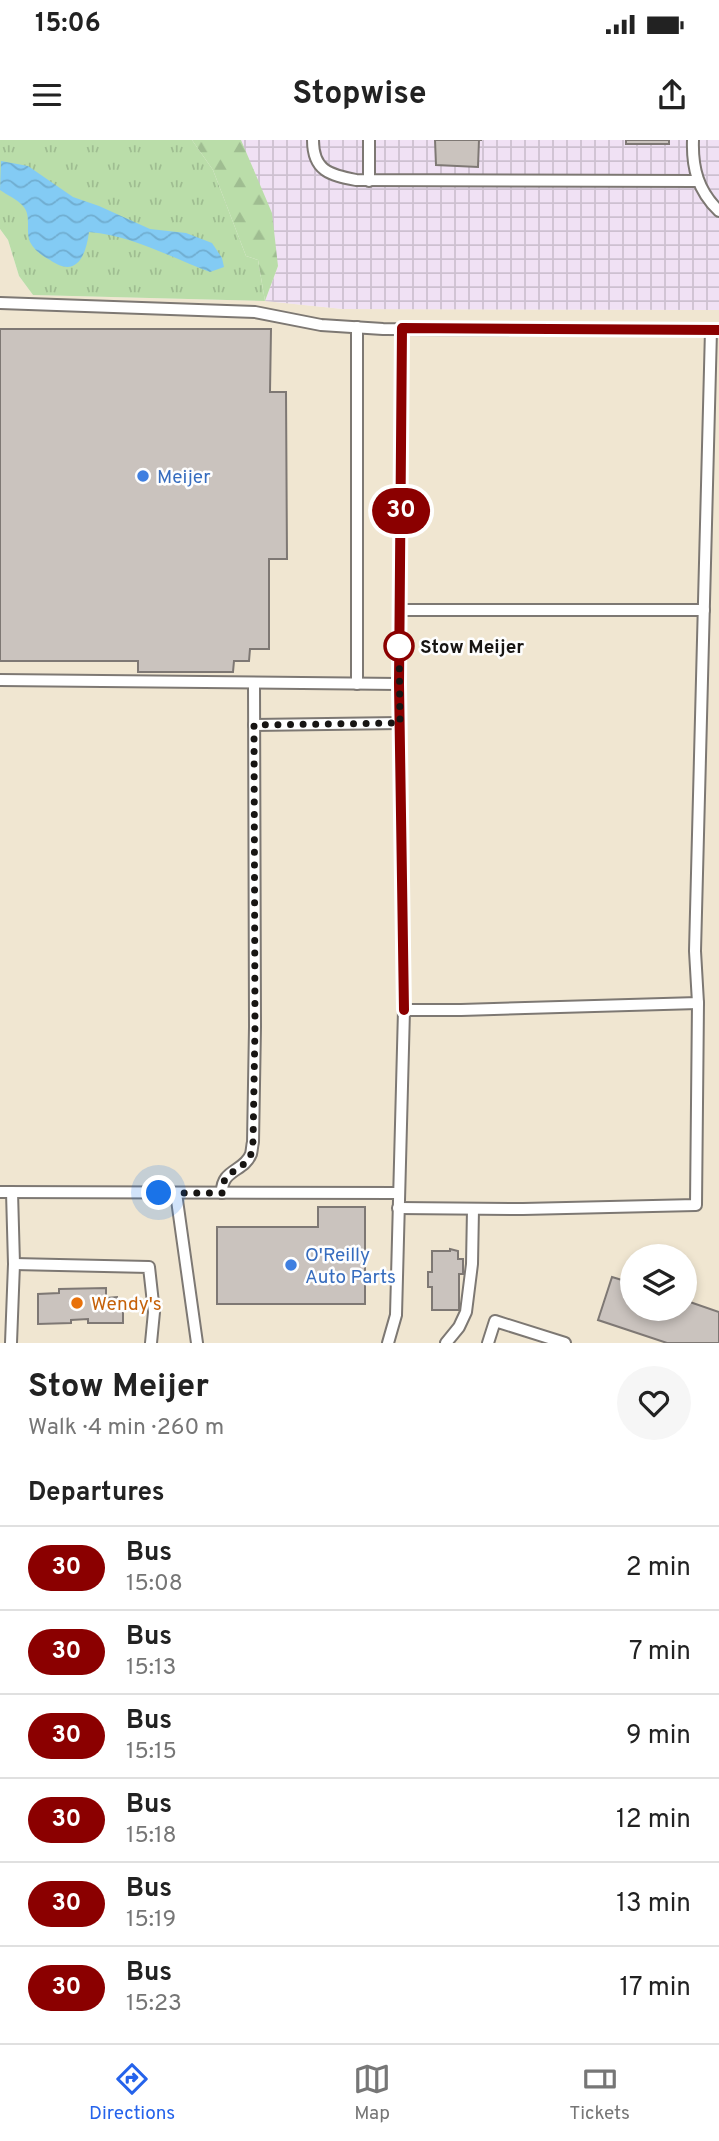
<!DOCTYPE html>
<html lang="en">
<head>
<meta charset="utf-8">
<style>
  :root { --surface:#fff; --page:#f6f6f6; --text:#222; --muted:#767676; --line:#e0e0e0; --accent:#2563eb }
  body { margin:0; font-family:Overpass,sans-serif; background:var(--page); color:var(--text); height:100vh; display:flex; flex-direction:column; font-size:26px; white-space:nowrap }
  * { box-sizing:border-box; margin:0 }
  p { font-size:23px; color:var(--muted) }
  .icon { flex:none; width:38px; height:38px; fill:none; stroke:currentColor; stroke-width:2; stroke-linecap:round; stroke-linejoin:round }
  .map { position:relative; height:1203px; overflow:hidden }
  .side { display:flex; flex-direction:column; background:var(--surface); flex:1 }
  .side>* { flex:none }
  .badge { padding:0 14px; border-radius:23px; font-size:24px; line-height:46px }
  .tools { position:absolute; left:620px; top:1104px; display:grid; gap:14px }
  .tools a { display:grid; place-items:center; width:77px; height:77px; border-radius:50%; background:var(--surface); box-shadow:0 4px 10px #0003; font-size:35px }
  .you { position:absolute; width:35px; height:35px; margin:-18px; border:5px solid #fff; border-radius:50%; background:#1a73e8; box-shadow:0 0 0 10px #1a73e833 }
  .map>.badge { position:absolute; translate:-50% -50%; box-shadow:0 0 0 4px #fff }
  h2 { padding:0 28px; font-size:26px; line-height:63px }
  .round { display:grid; place-items:center; flex:none; width:74px; height:74px; border-radius:37px; background:var(--page) }
  .headline { display:flex; align-items:center; justify-content:space-between; height:119px; padding:0 28px }
  h1 { font-size:33px; font-weight:700; line-height:52px }
  ul { padding:0; list-style:none }
  li { display:flex; align-items:center; gap:21px; height:84px; padding:0 28px; border-top:2px solid var(--line) }
  li div { flex:1 }
  li b { display:block; font-size:26px }
  li em { font-style:normal }
  li .badge { min-width:77px; font-weight:700; text-align:center }
  .status { display:flex; justify-content:space-between; align-items:center; height:49px; padding:0 35px; background:var(--surface); direction:ltr }
  .status svg { height:19px; fill:currentColor }
  header { display:flex; justify-content:space-between; align-items:center; height:91px; padding:0 28px; background:var(--surface); font-size:32px; font-weight:700 }
  .dock { display:flex; justify-content:space-around; align-items:center; height:98px; border-top:2px solid var(--line); background:var(--surface); font-size:19px; color:var(--muted) }
  .dock a { display:grid; justify-items:center; gap:4px }
  .dock .active { color:var(--accent) }
  .map>svg:first-child { display:block }
  .commercial { fill:#f0e6d1; fill-rule:evenodd }
  .industrial { fill:url(#industrial-grid) }
  .grass { fill:url(#grass-tufts) }
  .forest { fill:url(#forest-firs) }
  .water { fill:url(#water-waves) }
  .building { fill:#cac3be; stroke:#7e7874; stroke-width:2 }
  .lines { fill:none; stroke-linecap:round; stroke-linejoin:round }
  .service-casing { stroke:#7d7873; stroke-width:14 }
  .service { stroke:#fff; stroke-width:10 }
  .line-casing { stroke:#fff; stroke-width:16 }
  .line { stroke:#8b0000; stroke-width:10 }
  .walk { stroke:#171513; stroke-width:7; stroke-dasharray:0 12.6 }
  .shop-dot { fill:#3f7fe0; stroke:#fefefe; stroke-width:2.5 }
  .stop-dot { fill:#fff; stroke:#8b0000; stroke-width:3.5 }
  .food-dot { fill:#e8710a; stroke:#fefefe; stroke-width:2.5 }
  .labels { text-anchor:middle; stroke-width:5; stroke-linejoin:round; paint-order:stroke }
  .shop-label { font-size:19px; fill:#366cbe; stroke:#fefefe; text-anchor:start }
  .stop-label { font-size:19px; font-weight:bold; fill:#171513; stroke:#fefefe; text-anchor:start }
  .food-label { font-size:19px; fill:#c56008; stroke:#fefefe; text-anchor:start }
</style>
</head>
<body>
<div class="status"><b>15:06</b><svg viewBox="0 0 49 12"><path d="M0 12V9h3v3zM5 12V6h3v6zM10 12V3h3v9zM15 12V0h3v12zM26 1h20v11H26zM47 4h2v5h-2z"/></svg></div>
<header><svg class="icon" aria-label="menu" viewBox="0 0 24 24"><path d="M4 6h16M4 12h16M4 18h16"/></svg>Stopwise<svg class="icon" aria-label="share" viewBox="0 0 24 24"><path d="M12 15V3M7 8l5-5 5 5M5 13v7h14v-7"/></svg></header>
<div class="map">
<svg width="719" height="1203" viewBox="0 0 719 1203">
  <defs>
    <pattern id="industrial-grid" width="8" height="8" patternUnits="userSpaceOnUse" patternTransform="scale(1.75)"><rect width="8" height="8" fill="#f0e1f4"/><path d="M0 4h8M4 0v8" fill="none" stroke="#cdc0d0"/></pattern>
    <pattern id="grass-tufts" width="24" height="20" patternUnits="userSpaceOnUse" patternTransform="scale(1.75)"><rect width="24" height="20" fill="#badda9"/><path d="M3 7l-1-3M5 7V3M7 7l1-3M15 17l-1-3M17 17v-4M19 17l1-3" fill="none" stroke="#9fbd91"/></pattern>
    <pattern id="forest-firs" width="22" height="20" patternUnits="userSpaceOnUse" patternTransform="scale(1.75)"><rect width="22" height="20" fill="#badda9"/><path d="M5 1l3.5 6h-7zM16 11l3.5 6h-7z" fill="#9fbd91"/></pattern>
    <pattern id="water-waves" width="16" height="10" patternUnits="userSpaceOnUse" patternTransform="scale(1.75)"><rect width="16" height="10" fill="#83cbf4"/><path d="M0 5q4-4 8 0t8 0" fill="none" stroke="#70add0"/></pattern>
  </defs>
  <rect width="100%" height="100%" fill="#f5f0ea"/>
  <path class="commercial" d="M0,89L8,100L19,136L33,155L265,161L343,169L719,170V1203H0ZM632,1116H684V1169H632Z"/>
  <path class="industrial" d="M241,0H719V170L343,169L265,161L278,126Z"/>
  <path class="grass" d="M0,0H192L213,30L246,116L258,120L265,161L33,155L19,136L8,100L0,89Z"/>
  <path class="forest" d="M192,0H241L272,73L278,126L265,161L258,120L246,116L213,30Z"/>
  <path class="water" d="M1,21L28,26L73,57L99,66L150,89L186,93L212,103L222,118L224,127L210,132C170,117 133,96 89,92C86,115 77,139 50,120C42,116 34,110 30,102C25,91 32,76 23,66C17,59 7,55 0,50Z"/>
  <g class="building">
    <path d="M435,0H482H479L478,27L436,25Z"/>
    <rect x="626" y="0" width="43" height="4"/>
    <path d="M0,189H271L270,252H286L287,419H269V509H250L249,521H234L233,532H138V521H0Z"/>
    <path d="M318,1067H365V1164H217V1087H318Z"/>
    <path d="M450,1109L458,1111V1119H463V1134H459V1170H432V1147H428V1132H432V1111H450Z"/>
    <path d="M612,1137L632,1143V1169H684V1160L719,1172V1203H667L598,1180Z"/>
    <path d="M106,1148V1158L117,1157V1169H123V1183H88V1179L71,1180V1183L38,1184V1154L59,1153V1149Z"/>
  </g>
  <g class="lines">
    <defs>
      <g id="service">
        <path d="M313,0C313,31 330,35 356,40L697,41"/>
        <path d="M693,0C692,28 698,51 719,71"/>
        <path d="M369,41V0"/>
        <path d="M0,163L255,172L321,185L383,189L719,190"/>
        <path d="M357,187V544"/>
        <path d="M400,470H704"/>
        <path d="M0,540L399,544"/>
        <path d="M254,585L400,583"/>
        <path d="M404,870H461L698,863L695,811L711,190"/>
        <path d="M0,1052L399,1053"/>
        <path d="M176,1053L197,1203"/>
        <path d="M222,1053C221,1029 244,1032 251,1014C252,1010 252,1006 253,1002L255,887L254,543"/>
        <path d="M398,1068L523,1069L696,1065L698,863"/>
        <path d="M14,1124L149,1127L154,1172L151,1203"/>
        <path d="M11,1203L14,1124L12,1052"/>
        <path d="M388,1203L396,1175L404,870L399,544L402,188"/>
        <path d="M446,1203L459,1187L466,1172L472,1124L473,1069"/>
        <path d="M488,1203L495,1181L565,1203"/>
      </g>
    </defs>
    <use href="#service" class="service-casing"/>
    <use href="#service" class="service"/>
  </g>
  <g class="lines">
    <defs>
      <path id="line" d="M404,870L399,544L402,188L719,190"/>
    </defs>
    <use href="#line" class="line-casing"/>
    <use href="#line" class="line"/>
    <path class="walk" d="M159,1053H222C221,1029 244,1032 251,1014C252,1010 252,1006 253,1002L255,887L254,585L400,583L399,495V506"/>
  </g>
  <g class="shop-dot">
    <circle cx="143" cy="336" r="7"/>
    <circle cx="291" cy="1125" r="7"/>
  </g>
  <circle class="stop-dot" cx="399" cy="506" r="14"/>
  <circle class="food-dot" cx="77" cy="1163" r="7"/>
  <g class="labels">
    <g class="shop-label">
      <text x="157" y="343">Meijer</text>
      <text x="305" y="1121">O'Reilly<tspan x="305" dy="22">Auto Parts</tspan></text>
    </g>
    <g class="stop-label">
      <text x="420" y="513">Stow Meijer</text>
    </g>
    <g class="food-label">
      <text x="91" y="1170">Wendy's</text>
    </g>
  </g>
</svg>
<div class="tools">
<a><svg class="icon" aria-label="layers" viewBox="0 0 24 24"><path d="M12 4l9 5-9 5-9-5zM3 14l9 5 9-5"/></svg></a>
</div>
<div class="you" style="left:159px;top:1053px"></div>
<b class="badge" style="left:401px;top:371px;background:#8b0000;color:#fff">30</b>
</div>
<section class="side">
<div class="headline"><div><h1>Stow Meijer</h1><p>Walk · 4 min · 260 m</p></div><a class="round"><svg class="icon" aria-label="heart" viewBox="0 0 24 24"><path d="M12 20l-8-8c-3-5 5-10 8-4 3-6 11-1 8 4z"/></svg></a></div>
<h2>Departures</h2>
<ul>
<li><span class="badge" style="background:#8b0000;color:#fff">30</span><div><b>Bus</b><p>15:08</p></div><em>2 min</em></li>
<li><span class="badge" style="background:#8b0000;color:#fff">30</span><div><b>Bus</b><p>15:13</p></div><em>7 min</em></li>
<li><span class="badge" style="background:#8b0000;color:#fff">30</span><div><b>Bus</b><p>15:15</p></div><em>9 min</em></li>
<li><span class="badge" style="background:#8b0000;color:#fff">30</span><div><b>Bus</b><p>15:18</p></div><em>12 min</em></li>
<li><span class="badge" style="background:#8b0000;color:#fff">30</span><div><b>Bus</b><p>15:19</p></div><em>13 min</em></li>
<li><span class="badge" style="background:#8b0000;color:#fff">30</span><div><b>Bus</b><p>15:23</p></div><em>17 min</em></li>
</ul>
</section>
<nav class="dock">
<a class="active"><svg class="icon" aria-label="directions" viewBox="0 0 24 24"><path d="M12 3l9 9-9 9-9-9zM9 14v-3h6M13 9l2 2-2 2"/></svg>Directions</a>
<a><svg class="icon" aria-label="map" viewBox="0 0 24 24"><path d="M3 6l6-2 6 2 6-2v14l-6 2-6-2-6 2zM9 4v14M15 6v14"/></svg>Map</a>
<a><svg class="icon" aria-label="tickets" viewBox="0 0 24 24"><path d="M3 7h18v10H3zM15 7v10"/></svg>Tickets</a>
</nav>
</body>
</html>
